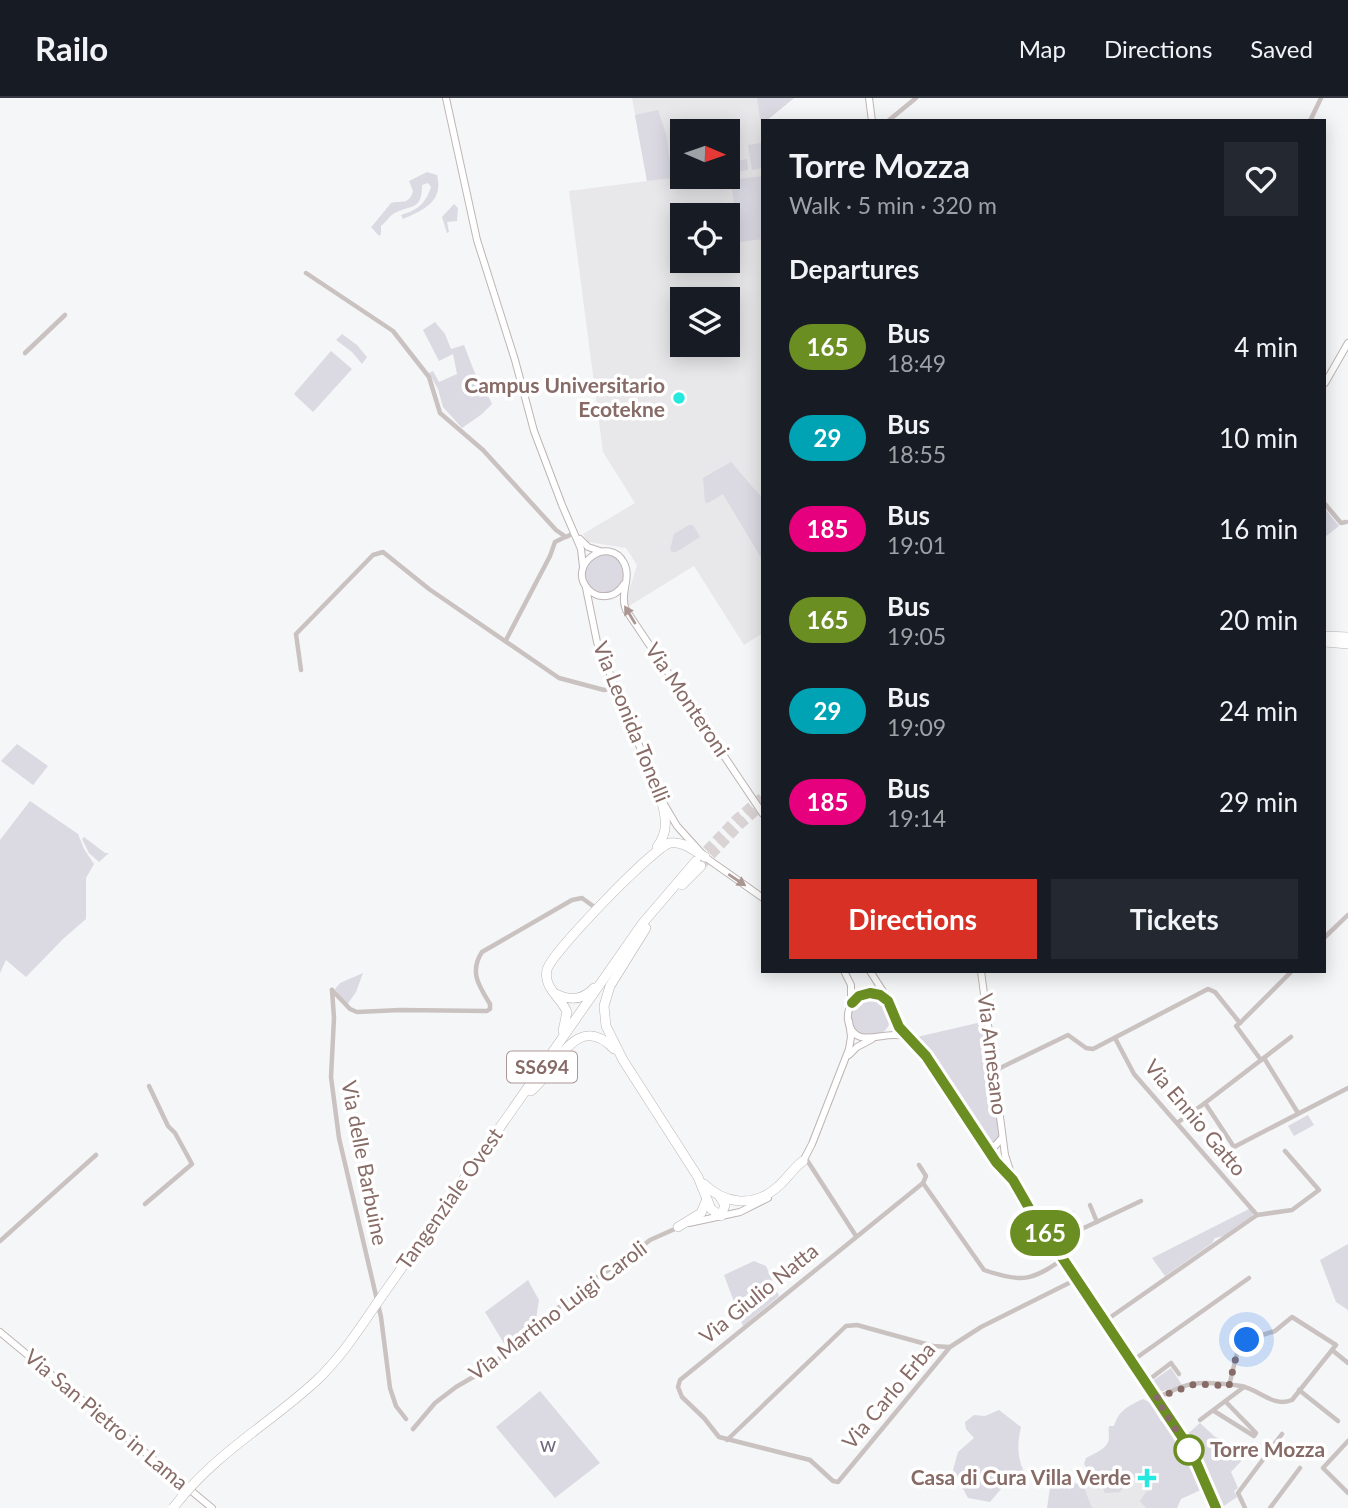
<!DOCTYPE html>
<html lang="en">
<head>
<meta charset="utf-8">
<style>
  :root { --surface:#171b24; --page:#242831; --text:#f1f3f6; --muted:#9ea1a6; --line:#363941; --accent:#d93025 }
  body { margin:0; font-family:Lato,sans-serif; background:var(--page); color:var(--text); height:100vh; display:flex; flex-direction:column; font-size:26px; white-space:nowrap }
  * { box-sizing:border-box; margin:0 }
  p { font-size:23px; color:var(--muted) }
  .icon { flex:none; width:38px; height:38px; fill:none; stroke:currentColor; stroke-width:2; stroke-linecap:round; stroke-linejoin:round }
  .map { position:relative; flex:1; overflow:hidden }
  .details { position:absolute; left:761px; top:21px; width:565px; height:854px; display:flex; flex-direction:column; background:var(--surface); border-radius:0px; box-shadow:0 4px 18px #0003 }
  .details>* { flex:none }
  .badge { padding:0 14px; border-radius:23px; font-size:24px; line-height:46px }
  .needle { width:46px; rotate:92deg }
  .buttons { position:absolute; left:670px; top:21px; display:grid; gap:14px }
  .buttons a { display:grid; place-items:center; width:70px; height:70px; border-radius:0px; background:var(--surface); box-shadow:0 4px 18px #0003; font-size:35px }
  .you { position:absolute; width:35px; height:35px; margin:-18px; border:5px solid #fff; border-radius:50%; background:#1a73e8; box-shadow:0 0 0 10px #1a73e833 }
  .map>.badge { position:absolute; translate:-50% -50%; box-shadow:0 0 0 4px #fff }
  h2 { padding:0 28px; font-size:26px; line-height:63px }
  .round { display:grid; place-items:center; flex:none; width:74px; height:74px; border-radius:0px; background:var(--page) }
  .summary { display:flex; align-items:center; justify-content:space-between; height:119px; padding:0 28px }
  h1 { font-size:33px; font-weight:700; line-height:52px }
  .cta { display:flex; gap:14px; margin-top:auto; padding:14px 28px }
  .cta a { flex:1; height:80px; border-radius:0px; background:var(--accent); color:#fff; font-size:28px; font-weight:700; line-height:80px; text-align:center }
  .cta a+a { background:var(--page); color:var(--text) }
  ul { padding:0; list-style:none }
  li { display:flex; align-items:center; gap:21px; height:91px; padding:0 28px }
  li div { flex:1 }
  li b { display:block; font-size:26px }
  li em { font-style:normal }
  li .badge { min-width:77px; font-weight:700; text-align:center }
  header { display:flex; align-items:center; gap:42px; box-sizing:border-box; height:98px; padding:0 35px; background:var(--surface); border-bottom:2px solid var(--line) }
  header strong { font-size:33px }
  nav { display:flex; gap:38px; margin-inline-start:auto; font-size:24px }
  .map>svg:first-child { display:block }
  .built { fill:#e8e7e9; fill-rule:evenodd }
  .green { fill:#dbd9e2 }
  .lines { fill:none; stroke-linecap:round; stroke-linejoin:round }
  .highway-tunnel { stroke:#dad3d4; stroke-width:9; stroke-dasharray:9 4.5; stroke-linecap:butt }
  .secondary-casing { stroke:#beb4b3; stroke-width:8 }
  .highway-casing { stroke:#bbb5b4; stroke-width:10 }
  .street { stroke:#c9c2c0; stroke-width:4.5 }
  .secondary { stroke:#fff; stroke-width:6 }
  .highway { stroke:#fff; stroke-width:9 }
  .highway-bridge-casing { stroke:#bbb5b4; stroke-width:10; stroke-linecap:butt }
  .highway-bridge { stroke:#fff; stroke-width:9 }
  .oneway { fill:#ab9794 }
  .line-casing { stroke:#fff; stroke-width:16 }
  .line { stroke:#6b8e23; stroke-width:10 }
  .walk { stroke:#876b66; stroke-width:7; stroke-dasharray:0 12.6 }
  .poi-dot { fill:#25e8de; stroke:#fff; stroke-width:2.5 }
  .stop-dot { fill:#fff; stroke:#6b8e23; stroke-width:3.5 }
  .labels { text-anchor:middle; stroke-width:7; stroke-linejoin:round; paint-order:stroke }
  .shield { fill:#fff; stroke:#ab9794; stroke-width:2 }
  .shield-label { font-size:19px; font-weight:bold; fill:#876b66 }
  .poi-label { font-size:21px; font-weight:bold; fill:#876b66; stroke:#fff; text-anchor:end }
  .street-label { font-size:21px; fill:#876b66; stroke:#fff }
  .park-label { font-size:21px; fill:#72657e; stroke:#fff }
  .stop-label { font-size:21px; font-weight:bold; fill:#876b66; stroke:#fff; text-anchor:start }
</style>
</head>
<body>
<header>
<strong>Railo</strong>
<nav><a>Map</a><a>Directions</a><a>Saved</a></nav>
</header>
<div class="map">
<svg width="1348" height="1410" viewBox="0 0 1348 1410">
  <rect width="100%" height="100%" fill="#f5f6f8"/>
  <g class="built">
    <path d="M632,0H794L766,23H763L761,27L763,44V535L744,547L694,468L629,508L626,503L637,467L626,450L588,444L583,436L635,405L603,354L569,93L647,83ZM682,33H728V79H682ZM682,117H728V163H682ZM682,201H728V247H682Z"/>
    <path d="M1166,1351L1162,1410H1064L1062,1389L1098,1379Z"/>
  </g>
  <g class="green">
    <path d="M757,0H794L766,23H763L761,27Z"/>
    <path d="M658,12L666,36L672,80L647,83L635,17Z"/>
    <path d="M761,45L763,70L752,72L748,47Z"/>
    <path d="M747,61L748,72L730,75L729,64Z"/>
    <path d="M427,74L437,77C444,104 423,112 403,121L401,117C418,112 426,105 431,89L428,85L422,87C422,114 410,106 393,116C389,119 386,124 381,128V136L379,138L371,129L373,127L391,105C401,102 409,108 413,93L409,83Z"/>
    <path d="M763,78V141L739,144L731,82Z"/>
    <path d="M454,106L458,110L457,123L447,124L449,134L447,135L442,119Z"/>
    <path d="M435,224L445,236L451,251L464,247L476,278L479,279L492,306L482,316L462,330L443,309L438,291L429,275L433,273L439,284L457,276L453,256L439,263L423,232Z"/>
    <path d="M342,236L357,247L367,259L362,266L352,254L336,242Z"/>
    <path d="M331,253L352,271L313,314L294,296Z"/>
    <path d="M731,364L763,401V463L723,396L708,405L705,404L703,380Z"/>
    <path d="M1325,411L1339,428L1325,439Z"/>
    <path d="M689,427H693L700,439L676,454H672L670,451L674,436Z"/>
    <circle cx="604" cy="476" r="20"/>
    <path d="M17,646L48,668L33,687L1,663Z"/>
    <path d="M30,703L78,736L84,751L94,766L86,780V821L63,841L26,879L6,862L0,875V742Z"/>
    <path d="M84,739L105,755H109L99,764L89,755L82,741Z"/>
    <path d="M363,875L356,894L347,907L335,891L340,885Z"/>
    <circle cx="871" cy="918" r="20"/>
    <path d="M986,923L1000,1040L997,1045L991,1046L987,1042L917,939Z"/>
    <path d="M1308,1017L1314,1027L1294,1038L1288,1028Z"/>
    <path d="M1249,1111L1253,1115L1252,1118L1223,1138L1215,1140L1212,1145L1165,1178L1152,1160Z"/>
    <path d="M1348,1146V1212L1336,1204L1320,1162Z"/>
    <path d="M754,1163L766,1168L779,1198L743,1228L724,1177Z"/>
    <path d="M528,1182L539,1202L535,1227L517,1239L518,1242L508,1252L485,1214Z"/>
    <path d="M1171,1270L1182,1287L1157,1295L1151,1284Z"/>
    <path d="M540,1293L600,1365L555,1400L496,1329Z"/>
    <path d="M1143,1301L1151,1305L1161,1323C1180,1329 1197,1372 1205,1390L1181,1401L1177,1410H1146L1140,1403L1146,1394L1152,1392L1153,1384L1148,1379C1138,1382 1132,1378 1122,1382L1123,1389L1120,1394L1105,1395L1098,1381L1092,1379L1084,1366L1086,1360C1095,1355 1108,1351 1109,1340C1109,1336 1108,1332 1109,1328H1114C1119,1312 1128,1308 1143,1301Z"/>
    <path d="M999,1312L1021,1329C1017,1346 1017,1358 1024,1374L1017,1381L1006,1385L990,1404L968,1400L953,1372L958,1354L974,1340L966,1331L965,1324L974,1317L985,1318Z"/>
    <path d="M1200,1325L1214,1338L1247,1357L1231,1374L1238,1390L1234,1393L1237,1399L1221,1410L1198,1361L1199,1359L1182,1332L1190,1334Z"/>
    <path d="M1072,1384L1084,1390L1092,1410H1047L1050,1390Z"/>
  </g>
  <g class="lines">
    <g class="highway-tunnel">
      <path d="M697,762L736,721L763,698"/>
      <path d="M702,767L740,727L763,707"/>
    </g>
    <defs>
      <g id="secondary">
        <path d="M446,0L477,142L515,262L534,333L562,407L581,451L583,469"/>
        <path d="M869,0L872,23"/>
        <path d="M1325,285L1348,245"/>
        <path d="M580,441L588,449L600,453"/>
        <path d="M624,486C619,494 612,499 602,498C596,498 592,495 588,491C566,467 609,436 624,465C632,480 619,496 626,512L763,716"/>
        <path d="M586,490L597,544L661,701L677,728L705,759L763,800"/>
        <path d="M844,873L851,887V905"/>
        <path d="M870,873L891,906L899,929L926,958L996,1064L1012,1081"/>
        <path d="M981,873L1005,1057L1013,1082L1029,1110L1184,1342L1196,1364L1216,1410"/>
        <path d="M885,899L870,895L855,901C850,907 847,914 848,922C854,955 887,930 905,939"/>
        <path d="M849,957L857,949L872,941"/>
        <path d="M987,1047L995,1048L1002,1040"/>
        <path d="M802,1065L812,1046L849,951L851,939L849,923"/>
        <path d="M689,1125L740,1114L768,1100"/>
        <path d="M0,1234L212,1410"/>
      </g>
      <g id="highway">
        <path d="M1325,538L1348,539"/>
        <path d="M1325,544L1348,546"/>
        <path d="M657,749C669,733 666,719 661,701"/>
        <path d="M682,787L701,768"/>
        <path d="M646,830L610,888L604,908L606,928L623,962L698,1079L711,1111L721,1118L725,1107L720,1099"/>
        <path d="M556,896C571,903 583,902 594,890"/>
        <path d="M563,933L567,914C561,899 543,890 547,872C550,856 655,748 670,745C684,743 694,753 705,759"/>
        <path d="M531,993C555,975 575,910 614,951"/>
        <path d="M704,1086C723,1105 752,1110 775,1091C786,1083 792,1071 803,1063"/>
        <path d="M678,1129L701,1115L707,1101"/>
        <path d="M394,1181L642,826L696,763"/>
      </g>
    </defs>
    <use href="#secondary" class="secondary-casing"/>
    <use href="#highway" class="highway-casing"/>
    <g class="street">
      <path d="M888,23L916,0"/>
      <path d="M1310,23L1321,0"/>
      <path d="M306,175L393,233L429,279L440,315L483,352L556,432L566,439L574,435"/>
      <path d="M25,255L65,217"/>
      <path d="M1325,406L1341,425L1346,424"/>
      <path d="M506,542L550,458L555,444L565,439"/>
      <path d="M301,572L296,536L373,457L383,454L429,491L559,580L604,592L616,590"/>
      <path d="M1325,839L1348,817"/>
      <path d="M332,892L334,920L331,979L339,1040L381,1219L390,1290L396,1308L406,1321"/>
      <path d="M332,892L350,911L357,914L400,912L487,913L490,911V906C479,888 469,874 482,854L572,802L582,800L597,811"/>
      <path d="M1240,925L1236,928L1261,962"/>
      <path d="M1291,939L1205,1005L1234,1049L1348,990"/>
      <path d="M1115,940L1134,976L1257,1117"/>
      <path d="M1264,960L1298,1015"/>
      <path d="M994,973L1068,937L1086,950L1093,951L1208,891L1215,894L1240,925L1292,873"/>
      <path d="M1177,1025L1205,1005"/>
      <path d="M805,1059L856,1138"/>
      <path d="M919,1067L926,1078L923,1085L984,1172C1021,1185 1032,1183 1063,1161"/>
      <path d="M923,1085L680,1282L678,1289L682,1299L704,1320L719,1339L810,1362L833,1383L838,1384L950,1249L981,1229L1077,1181"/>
      <path d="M145,1106L192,1066L175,1035L168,1028L149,988"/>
      <path d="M1090,1107L1097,1124"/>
      <path d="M1072,1115L1080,1132"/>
      <path d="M0,1143L96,1057"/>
      <path d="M1052,1145L1141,1103"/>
      <path d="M1105,1223L1257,1117L1292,1112L1319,1092L1285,1053"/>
      <path d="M1332,1252L1348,1265"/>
      <path d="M1132,1263L1249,1180"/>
      <path d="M1146,1284L1171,1265L1179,1276"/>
      <path d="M1299,1292L1338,1323"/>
      <path d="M1156,1300C1168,1295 1180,1288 1192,1286C1206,1284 1227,1286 1241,1288C1259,1291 1273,1310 1292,1302L1336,1247L1292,1219L1275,1233L1247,1242L1242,1245L1238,1251L1229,1288"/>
      <path d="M1214,1313L1254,1338L1256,1335L1226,1304"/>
      <path d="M1200,1322L1244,1289"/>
      <path d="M413,1331L435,1305L456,1289L487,1271L585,1187L629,1159L650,1142L677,1130"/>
      <path d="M727,1342L846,1228L857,1227L933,1248L949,1249"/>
      <path d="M1348,1343L1323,1370L1348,1395"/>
      <path d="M1245,1410L1238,1395L1282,1336"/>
      <path d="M1270,1410L1300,1370"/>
    </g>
    <use href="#secondary" class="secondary"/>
    <use href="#highway" class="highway"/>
    <defs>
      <path id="highway-bridge" d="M173,1410C215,1355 267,1328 316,1283C347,1254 369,1215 394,1181"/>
    </defs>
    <use href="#highway-bridge" class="highway-bridge-casing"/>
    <use href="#highway-bridge" class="highway-bridge"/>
  </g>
  <defs><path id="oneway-solid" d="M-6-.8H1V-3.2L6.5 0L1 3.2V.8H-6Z" transform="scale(1.75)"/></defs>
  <g class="oneway">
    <use href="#oneway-solid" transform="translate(630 517) rotate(-121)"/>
    <use href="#oneway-solid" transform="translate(737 782) rotate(34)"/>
  </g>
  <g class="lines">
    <defs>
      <path id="line" d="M852,905L859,898L870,895L880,897L888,903L899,929L926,958L996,1064L1013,1082L1029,1110L1184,1342L1196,1364L1216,1410"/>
    </defs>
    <use href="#line" class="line-casing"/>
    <use href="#line" class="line"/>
    <path class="walk" d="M1189,1352L1156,1300L1195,1286L1229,1288L1238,1251L1247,1242"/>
  </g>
  <g class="poi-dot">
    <circle cx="679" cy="300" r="7"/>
    <path d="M1143.5 1369.5h7v7h7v7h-7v7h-7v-7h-7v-7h7z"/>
  </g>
  <circle class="stop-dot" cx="1189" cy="1352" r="14"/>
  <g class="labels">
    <rect class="shield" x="507" y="953.5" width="70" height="31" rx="5"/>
    <g class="shield-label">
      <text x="542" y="976">SS694</text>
    </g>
    <g class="poi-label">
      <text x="665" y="295">Campus Universitario<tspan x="665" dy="24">Ecotekne</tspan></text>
      <text x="1131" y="1387">Casa di Cura Villa Verde</text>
    </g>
    <g class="street-label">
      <text transform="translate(687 602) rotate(56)" y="7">Via Monteroni</text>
      <text transform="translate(631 624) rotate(68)" y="7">Via Leonida Tonelli</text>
      <text transform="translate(992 956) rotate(83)" y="7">Via Arnesano</text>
      <text transform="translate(1195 1020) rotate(50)" y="7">Via Ennio Gatto</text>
      <text transform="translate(364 1065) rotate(79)" y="7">Via delle Barbuine</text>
      <text transform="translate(450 1101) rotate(-55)" y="7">Tangenziale Ovest</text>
      <text transform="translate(759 1196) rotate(-39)" y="7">Via Giulio Natta</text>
      <text transform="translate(558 1213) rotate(-37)" y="7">Via Martino Luigi Caroli</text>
      <text transform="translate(889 1298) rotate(-50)" y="7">Via Carlo Erba</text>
      <text transform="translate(106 1322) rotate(40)" y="7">Via San Pietro in Lama</text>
    </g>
    <g class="park-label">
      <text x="548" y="1354">w</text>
    </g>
    <g class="stop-label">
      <text x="1210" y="1359">Torre Mozza</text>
    </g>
  </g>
</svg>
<div class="buttons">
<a><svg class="needle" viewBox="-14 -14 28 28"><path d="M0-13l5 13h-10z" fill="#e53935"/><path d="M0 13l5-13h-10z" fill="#9ea1a6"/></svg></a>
<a><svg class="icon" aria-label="locate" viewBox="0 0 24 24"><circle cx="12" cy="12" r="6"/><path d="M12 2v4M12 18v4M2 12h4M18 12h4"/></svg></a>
<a><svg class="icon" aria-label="layers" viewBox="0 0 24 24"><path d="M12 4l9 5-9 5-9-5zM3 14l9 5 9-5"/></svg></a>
</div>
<div class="you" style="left:1247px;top:1242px"></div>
<b class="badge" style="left:1045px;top:1135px;background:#6b8e23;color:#fff">165</b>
<section class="details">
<div class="summary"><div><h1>Torre Mozza</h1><p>Walk · 5 min · 320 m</p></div><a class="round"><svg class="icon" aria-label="heart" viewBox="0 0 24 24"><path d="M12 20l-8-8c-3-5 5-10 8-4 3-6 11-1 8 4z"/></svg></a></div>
<h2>Departures</h2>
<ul>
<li><span class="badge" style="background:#6b8e23;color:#fff">165</span><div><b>Bus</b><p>18:49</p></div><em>4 min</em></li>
<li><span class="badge" style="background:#00a3b4;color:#fff">29</span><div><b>Bus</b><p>18:55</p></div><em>10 min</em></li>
<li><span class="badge" style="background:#e6007e;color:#fff">185</span><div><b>Bus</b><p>19:01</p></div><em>16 min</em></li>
<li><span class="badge" style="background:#6b8e23;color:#fff">165</span><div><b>Bus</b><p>19:05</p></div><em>20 min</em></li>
<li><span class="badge" style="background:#00a3b4;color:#fff">29</span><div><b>Bus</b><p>19:09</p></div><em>24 min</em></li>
<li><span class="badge" style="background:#e6007e;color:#fff">185</span><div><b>Bus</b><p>19:14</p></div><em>29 min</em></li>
</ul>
<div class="cta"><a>Directions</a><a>Tickets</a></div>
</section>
</div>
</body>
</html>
